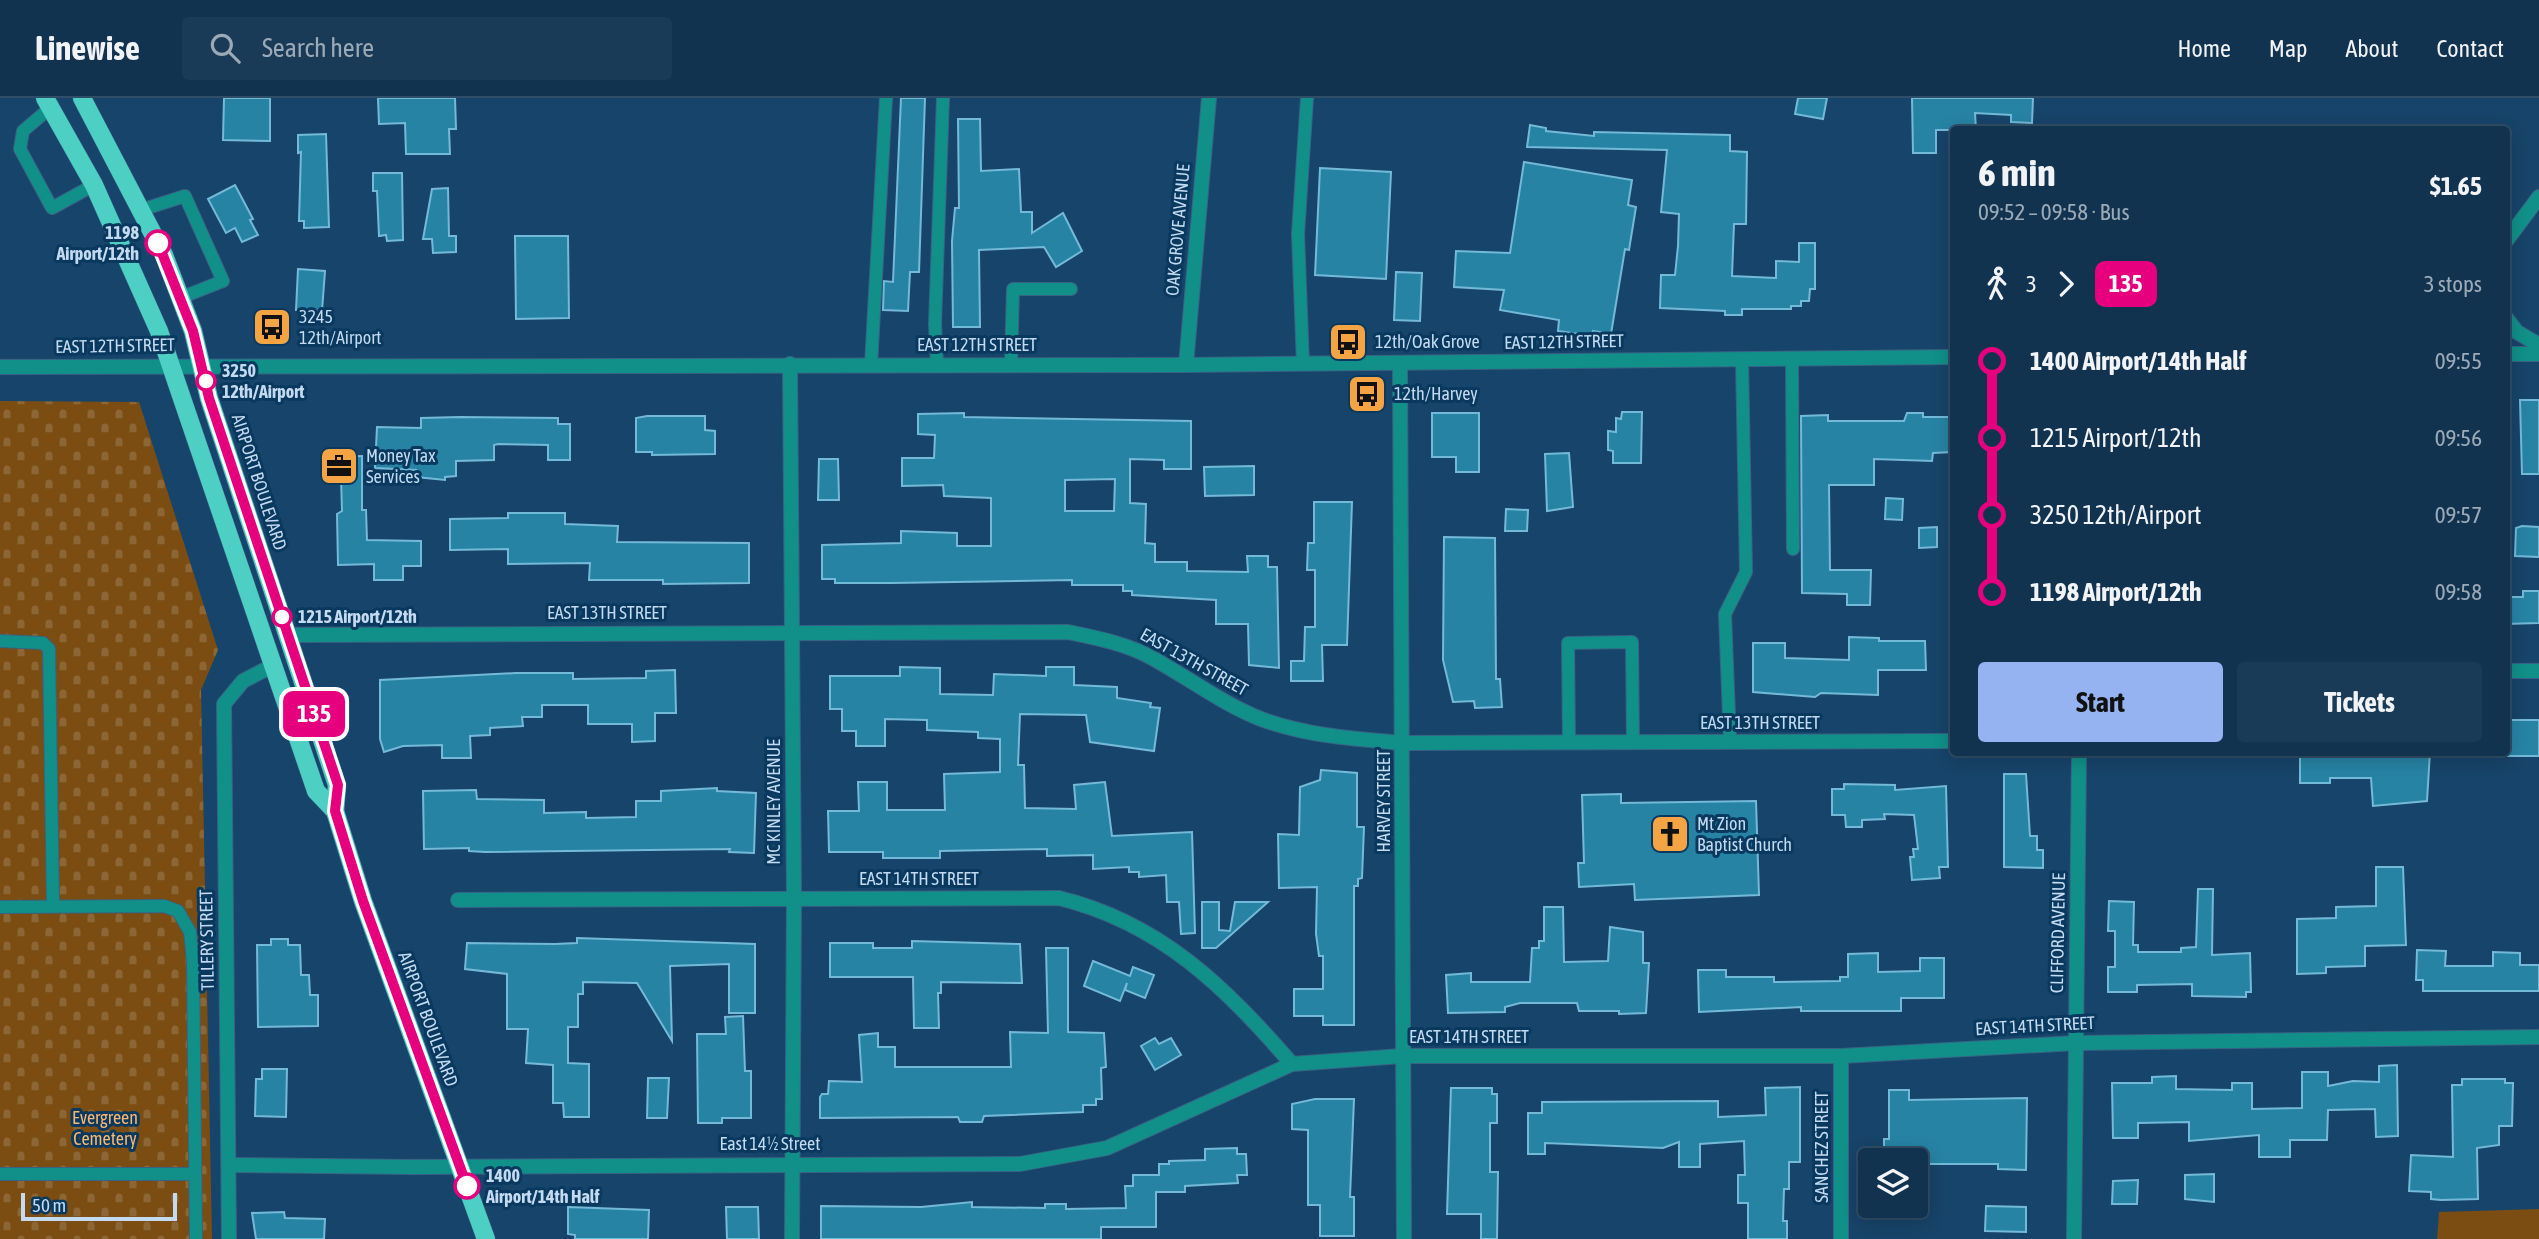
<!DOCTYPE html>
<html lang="en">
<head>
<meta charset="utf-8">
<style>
  :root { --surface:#113350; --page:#1a3b57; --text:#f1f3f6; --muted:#9caab7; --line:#304e67; --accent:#95b2f1 }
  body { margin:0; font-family:"Asap Condensed",sans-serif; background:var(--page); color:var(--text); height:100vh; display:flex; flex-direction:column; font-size:26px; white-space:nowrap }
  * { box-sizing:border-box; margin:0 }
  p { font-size:23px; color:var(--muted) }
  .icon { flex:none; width:38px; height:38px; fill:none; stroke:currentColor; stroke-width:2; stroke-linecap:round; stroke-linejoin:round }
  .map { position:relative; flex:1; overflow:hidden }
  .panel { position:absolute; left:1950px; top:28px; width:560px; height:630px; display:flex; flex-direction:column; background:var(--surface); border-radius:7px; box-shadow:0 4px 18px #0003,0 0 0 2px var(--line) }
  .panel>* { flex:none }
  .badge { padding:0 14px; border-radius:10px; font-size:24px; line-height:46px }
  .controls { position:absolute; left:1858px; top:1050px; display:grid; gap:14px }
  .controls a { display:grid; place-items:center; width:70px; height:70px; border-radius:7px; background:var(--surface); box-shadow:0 4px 18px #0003,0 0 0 2px var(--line); font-size:35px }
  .scale { position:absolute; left:21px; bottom:18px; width:156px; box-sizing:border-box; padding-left:7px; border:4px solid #c3daf1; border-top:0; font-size:19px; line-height:24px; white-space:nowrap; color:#c3daf1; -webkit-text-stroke:5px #09395f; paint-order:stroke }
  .map>.badge { position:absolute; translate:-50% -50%; box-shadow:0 0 0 4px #fff }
  .legs { display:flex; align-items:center; gap:10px; height:77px; padding:0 28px; font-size:23px }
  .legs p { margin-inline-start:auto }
  .headline { display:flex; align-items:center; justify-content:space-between; height:119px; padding:0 28px }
  h1 { font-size:38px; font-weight:700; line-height:52px }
  .cta { display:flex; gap:14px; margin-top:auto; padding:14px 28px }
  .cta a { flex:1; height:80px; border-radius:7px; background:var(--accent); color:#111; font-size:28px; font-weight:700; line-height:80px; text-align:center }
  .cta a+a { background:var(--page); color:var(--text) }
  ul { padding:0 28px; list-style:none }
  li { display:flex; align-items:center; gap:24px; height:77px; font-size:26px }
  li i { display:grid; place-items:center; width:10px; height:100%; margin:0 9px; background:currentColor }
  li i::after { content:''; width:18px; height:18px; margin:-9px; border:5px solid; border-radius:50%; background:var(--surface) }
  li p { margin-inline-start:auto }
  li:first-child i { background:linear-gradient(#0000 50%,currentColor 0) }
  li:last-child i { background:linear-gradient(currentColor 50%,#0000 0) }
  header { display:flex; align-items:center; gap:42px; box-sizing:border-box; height:98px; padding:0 35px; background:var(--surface); border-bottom:2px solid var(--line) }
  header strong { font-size:33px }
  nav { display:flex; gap:38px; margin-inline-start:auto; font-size:24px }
  .search { width:490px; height:63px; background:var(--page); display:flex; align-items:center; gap:18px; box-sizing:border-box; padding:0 24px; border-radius:7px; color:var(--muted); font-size:26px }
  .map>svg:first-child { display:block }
  .cemetery { fill:url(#cemetery-stones) }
  .green { fill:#7b4d12 }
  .building { fill:#2783a4; stroke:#74b9d7; stroke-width:2; fill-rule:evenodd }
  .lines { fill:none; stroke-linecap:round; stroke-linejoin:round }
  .service-casing { stroke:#396285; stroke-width:14 }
  .minor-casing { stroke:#396285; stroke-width:16 }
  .tertiary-casing { stroke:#396285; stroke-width:16 }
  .primary-casing { stroke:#396285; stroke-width:19 }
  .service { stroke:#109088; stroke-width:12 }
  .minor { stroke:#109088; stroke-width:14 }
  .tertiary { stroke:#109088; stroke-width:14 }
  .primary { stroke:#4dcfc4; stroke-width:18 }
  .line-1-casing { stroke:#fff; stroke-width:16 }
  .line-1 { stroke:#e6007e; stroke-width:10 }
  .stop-1-dot { fill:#fff; stroke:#e6007e; stroke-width:3.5 }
  .labels { text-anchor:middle; stroke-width:6; stroke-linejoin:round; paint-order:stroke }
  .street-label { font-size:18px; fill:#c3daf1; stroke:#09395f }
  .stop-label { font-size:18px; font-weight:bold; fill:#c3daf1; stroke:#09395f; text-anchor:start }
  .poi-label { font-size:18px; fill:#c3daf1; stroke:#09395f; text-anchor:start }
  .park-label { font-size:18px; fill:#f9b871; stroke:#09395f }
</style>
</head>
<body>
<header>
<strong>Linewise</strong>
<div class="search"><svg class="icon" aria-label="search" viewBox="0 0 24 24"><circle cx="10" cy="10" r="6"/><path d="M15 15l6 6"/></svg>Search here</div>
<nav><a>Home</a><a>Map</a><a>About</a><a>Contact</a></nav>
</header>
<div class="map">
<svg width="2539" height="1141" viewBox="0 0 2539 1141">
  <defs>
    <pattern id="cemetery-stones" width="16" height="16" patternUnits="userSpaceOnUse" patternTransform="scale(1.75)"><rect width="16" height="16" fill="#7b4d12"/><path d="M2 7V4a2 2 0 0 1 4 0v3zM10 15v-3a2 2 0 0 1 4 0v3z" fill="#8c6635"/></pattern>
  </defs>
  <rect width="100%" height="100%" fill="#17446a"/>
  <path class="cemetery" d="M0,303L139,304L218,552L201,592L212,1141H0Z"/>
  <path class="green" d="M2539,1111V1141H2437L2439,1114Z"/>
  <g class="building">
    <path d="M224,0H270V43L223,42Z"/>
    <path d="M378,0H455L456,31H449L450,56H406L405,25L379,26Z"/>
    <path d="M901,0H925L919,174H910L908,213L883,212L884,183L893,184Z"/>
    <path d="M1798,0H1827L1823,21L1795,16Z"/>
    <path d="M1912,0H2033L2032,25L2011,24V17L1975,15L1976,32H1936V55H1913Z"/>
    <path d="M958,21H980L981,73L1019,71L1021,114H1032V135L1063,115L1082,153L1056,169L1044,149L979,152L980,229H953L952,143L955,110H959Z"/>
    <path d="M1530,27L1546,30V33L1594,38V34L1730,37V53L1747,54L1746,126H1734L1732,178L1776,180V163L1799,164V145H1815V191H1810L1809,203H1801V208H1791V211H1742V217H1725V213L1660,210L1661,177H1675L1678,148L1679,116L1661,114L1667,52L1527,49Z"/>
    <path d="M326,36L329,129L304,130V123H299L301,54L298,55V37Z"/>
    <path d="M1524,64L1632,82L1628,107L1636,109L1629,152L1625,151L1611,236L1593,233L1592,238L1558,233L1559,222L1500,212L1504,192L1454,189L1456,153L1510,155Z"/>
    <path d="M1320,70L1391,74L1386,181L1315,177Z"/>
    <path d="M373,75H402L403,142L387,143L386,137L379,138L377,93H373Z"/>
    <path d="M235,87L253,121L250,122L258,137L242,144L235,130L226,135L208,101Z"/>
    <path d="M448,90L449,138H456V154L433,155L432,141H423L432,91Z"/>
    <path d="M515,138H568L569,220L516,221Z"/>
    <path d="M298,171L325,173L322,213L296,212Z"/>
    <path d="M1396,174L1422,175L1420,223L1394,222Z"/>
    <path d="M2520,302H2539V376H2522Z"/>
    <path d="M1622,314H1642L1641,365H1613V353L1608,352V333L1616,334V320L1621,321Z"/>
    <path d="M964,315V319L1191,323V371H1164V362L1130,361V405L1146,406L1145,445L1155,446V464H1187V473L1248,474L1247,458H1268V469H1277L1279,570L1249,567L1248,526H1216V502L1132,497V493H1123V487H1072V482L892,485H835V481H822V447L901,445V433L957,435V448H991V400L944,398L943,387L902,388V360H934L935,337L918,336V316ZM1115,381L1114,413H1065V382Z"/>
    <path d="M1432,315H1479V374H1456V359H1432Z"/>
    <path d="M1907,315H1923V319H1953V354L1933,355L1932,363L1874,361V387H1829L1830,472H1871L1870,507H1847V496L1802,495L1801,318L1828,317V323H1904Z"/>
    <path d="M647,318H705V332L715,333V356L652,357V354H636V320Z"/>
    <path d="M460,319L558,320V326H570V362H548V347L498,346L494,347V362L456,363V378L445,379V382L416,379V372L375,370L377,329L421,330V320Z"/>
    <path d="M1569,355L1573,409L1547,413L1545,356Z"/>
    <path d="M362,358V412H366L367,442L421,443V468H403V482H374V466L338,467L337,416L342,413L341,380H324V359Z"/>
    <path d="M819,361H838L839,402H818Z"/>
    <path d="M1254,368V397L1205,398L1204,369Z"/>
    <path d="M1886,400L1903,401L1902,422L1885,421Z"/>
    <path d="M1314,404H1352L1347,547H1322L1323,583H1291V563H1304L1305,529H1315V472H1307L1308,445H1314Z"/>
    <path d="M1506,411L1528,412L1527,433H1505Z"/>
    <path d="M508,415H565V426L618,428L617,444L749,445V485L663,486V482H589L590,465L508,466V451L450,452V421L508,420Z"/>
    <path d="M2522,428L2539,429V459L2515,458L2516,430Z"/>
    <path d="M1937,429V449L1919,450V430Z"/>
    <path d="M1444,439L1495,440L1496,581H1500L1502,609L1475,610L1474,603L1453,604L1443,562Z"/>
    <path d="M2523,493H2539V525L2506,526V499H2523Z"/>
    <path d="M1849,539L1879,540V543H1925L1926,572H1878V597L1821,595L1815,599L1753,594V545H1785V560L1849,562Z"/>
    <path d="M900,569L940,570V596L993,597L994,576L1046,578V569H1074V587L1117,589V600L1151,605L1150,609L1160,610L1154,653L1090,644L1086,617L1020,616L1018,667H1024L1025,710L1076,711L1074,687L1105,684L1112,738L1192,734L1195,835L1181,836L1179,804H1167L1166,777L1139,779V774H1129V769L1093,771V757L1047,758V751L940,753V760H883V754H829L828,713H859L858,684H887V712H945L944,676L1000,674V641L978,640V634L927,632V622L885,621V648H856V633H842V611H830V578H900Z"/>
    <path d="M675,572L676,615H655V643L632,644V626H588V607H542V619H522L523,628L490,630V637L470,638L471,660H442V647L403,648L384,654L380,641V582L516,575H573V581L646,580V573Z"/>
    <rect x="2506" y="622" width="33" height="36"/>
    <path d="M2300,654H2430L2427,703L2373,708L2371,680H2330V685H2300Z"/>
    <path d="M1321,672L1357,675V729H1364L1362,780L1358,781V788H1354V927H1323V918H1294V891H1323V858H1319L1316,836L1317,789L1279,790L1278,736L1299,737L1300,689L1320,682Z"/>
    <path d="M2004,676H2026L2030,738H2037V752H2043V770L2004,769Z"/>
    <path d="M1844,686L1895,687V692L1946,688L1948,769H1939L1940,780L1912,782L1910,759H1914L1913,751H1918L1914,717L1884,716L1885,721L1862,722V729H1846L1845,717H1832V691H1844Z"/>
    <path d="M717,690V693L756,695L754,755L729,754L730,751L485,754L469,753V750L424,751L423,693L476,692L477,701L544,702V715L586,714V720L636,719V703H661V693Z"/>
    <path d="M1621,696V705L1756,703L1759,797L1635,802L1634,786L1579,789L1578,765H1584L1582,697Z"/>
    <path d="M2376,769H2403L2406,847L2365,848V868L2326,869V875L2297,876V821L2336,820V809L2376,808Z"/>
    <path d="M2198,791H2213L2212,857L2250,855L2251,894H2246V899L2192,898V886L2137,887V894H2108V869H2115V833H2108L2109,803L2134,804L2133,847H2138V854H2181V850L2196,849Z"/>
    <path d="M1202,804H1219V832L1230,833L1235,804H1268L1216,850H1202Z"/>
    <path d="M1544,809H1563L1564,864L1608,863L1610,829L1643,834V865H1649L1646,915L1619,916V913H1579L1577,905H1520L1505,909V914L1448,915L1446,877L1471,875V884H1530L1532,850H1539V843H1544Z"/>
    <path d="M577,840L755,846V915H729V866L670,868L672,943L637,885L583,884V896H578V929H568V965L589,966V1019H564L563,1005H553V967L526,965L528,931H507V876L465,871L467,845L555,846L577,845Z"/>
    <path d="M271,841H288V847H300L301,877H309L310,897H318V928L258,929L257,847H271Z"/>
    <path d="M912,843L1020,846L1022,885L941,884V895H938L939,930H914L913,879H830V845H873V850H912Z"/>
    <path d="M1046,850H1068V934L1104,935L1106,969L1101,970L1102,1001H1096V1007H1083V1014L984,1018L982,1024H960L958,1019L820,1020V999L822,996H828L829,983L862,984L859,937L878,935V949H895V969H1011L1010,934L1048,935Z"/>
    <path d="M2417,852L2446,853L2445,868H2493V854L2520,855V867H2539V893H2423V882H2416Z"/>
    <path d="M1878,855V874L1920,873V860H1944V900H1901V913H1801V909L1699,914L1698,872H1726V879H1774V884L1840,883V879H1848V856Z"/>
    <path d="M1093,863L1130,878L1133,869L1154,877L1145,900L1125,892L1127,885L1120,903L1084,888Z"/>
    <path d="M743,918L745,973H751V1020H722V1025H698L697,936H726L725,919Z"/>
    <path d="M1155,940L1159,946L1171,940L1181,957L1155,972L1141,948Z"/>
    <path d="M2397,967L2398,1038L2376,1039L2375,1011L2328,1012L2327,1042H2290V1059H2259V1037L2189,1043V1024L2138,1025V1040H2113L2112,985H2152V979L2176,978V991L2232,992V985H2252V1011L2302,1010V974H2328V988L2353,983L2379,984V968Z"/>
    <path d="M262,971H287L286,1019L255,1018L256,981H262Z"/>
    <path d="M648,980H669L667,1020H647Z"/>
    <path d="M2462,981H2505V985H2513L2512,1028H2499V1047L2477,1050L2478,1101L2441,1102L2431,1101V1094L2409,1093L2411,1057L2453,1059L2452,987H2462Z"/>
    <path d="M1800,989V1064H1789V1091H1784L1783,1123H1787V1141H1748V1105H1738V1077H1745L1744,1043L1700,1046V1069H1679V1044L1663,1050L1545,1045V1056H1528V1015H1542V1004L1718,1003V1019L1766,1017L1765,990Z"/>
    <path d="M1451,990H1492V996H1497V1025H1490V1074H1498L1497,1141H1481V1116H1447Z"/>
    <path d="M1889,992H1909V1002L2027,1000L2026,1072L1998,1071V1066H1916V1062H1884V1041H1889Z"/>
    <path d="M1315,1001H1354L1350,1099H1354V1138H1320V1107H1308V1032L1292,1031V1006Z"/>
    <path d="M1237,1050V1056H1246L1247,1077H1237L1238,1085L1185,1088V1094H1156V1129H1101V1141H821V1108L921,1109L972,1104V1109L1045,1110V1106H1066V1111L1126,1110L1125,1088H1133V1077H1159V1066H1169V1063L1205,1062V1051Z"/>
    <path d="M2214,1076V1104L2185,1101V1077Z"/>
    <path d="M2138,1082L2137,1106H2112L2113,1083Z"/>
    <path d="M1986,1108L2026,1109V1134L1985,1133Z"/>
    <path d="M568,1109L649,1112L648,1141H575V1137L568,1136Z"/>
    <path d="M726,1109H758L759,1141H727Z"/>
    <path d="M284,1114L285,1120L325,1121L324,1141H256L252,1115Z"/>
  </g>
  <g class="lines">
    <defs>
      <g id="service">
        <path d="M50,10L23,33L20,51L52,110L94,87"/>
        <path d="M141,112L185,98L223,183L180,200"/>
        <path d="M1792,260L1793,451"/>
        <path d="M937,266L935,226L943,0"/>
        <path d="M1303,266L1298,136L1307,0"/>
        <path d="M871,267L886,0"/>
        <path d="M1011,267L1013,191H1071"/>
        <path d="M0,543L43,545L49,551L53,808"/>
        <path d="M1730,643L1725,516L1746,474L1742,261"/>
        <path d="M1569,645L1568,545L1632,544L1633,645"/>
        <path d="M0,809L164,808L178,813L190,834L193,863L196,1141"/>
        <path d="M0,1076H195"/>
      </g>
      <g id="minor">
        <path d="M1400,265L1404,1141"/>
        <path d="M790,266L794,800L792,1141"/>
        <path d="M1186,267L1209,0"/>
        <path d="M288,537L1068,534C1097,540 1128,546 1154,561C1190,581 1223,606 1261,621C1307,638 1355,641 1403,645L1953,643"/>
        <path d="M2506,573H2539"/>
        <path d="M458,802L1059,800C1161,825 1225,889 1292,966L1402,958H1841L2076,945L2539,939"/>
        <path d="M229,1067L413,1069L1020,1066L1107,1050L1292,966"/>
        <path d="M229,1141L224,606L243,583L272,568"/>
        <path d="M1841,1141V958"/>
        <path d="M2074,1141L2079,654"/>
      </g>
      <g id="tertiary">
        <path d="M2506,143L2539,99"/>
        <path d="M2506,220L2517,234L2539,247"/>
        <path d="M2506,256H2539"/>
        <path d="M0,269L1186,267L1953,259"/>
      </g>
      <g id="primary">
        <path d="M45,0L94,87L159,233L316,693L335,713"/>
        <path d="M82,0L164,157L193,233L209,300L337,687L335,713L363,803L486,1141"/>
      </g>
    </defs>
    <use href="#service" class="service-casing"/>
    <use href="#minor" class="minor-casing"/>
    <use href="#tertiary" class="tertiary-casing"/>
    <use href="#primary" class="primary-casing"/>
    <use href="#service" class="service"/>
    <use href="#minor" class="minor"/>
    <use href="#tertiary" class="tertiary"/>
    <use href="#primary" class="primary"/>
  </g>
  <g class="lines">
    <defs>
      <path id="line-1" d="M158,145L193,233L209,300L338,687L335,713L363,803L467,1088"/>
    </defs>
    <use href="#line-1" class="line-1-casing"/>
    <use href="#line-1" class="line-1"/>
  </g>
  <defs>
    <symbol id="bus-square" viewBox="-11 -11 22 22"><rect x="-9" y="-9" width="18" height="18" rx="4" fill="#f4a443" stroke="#09395f"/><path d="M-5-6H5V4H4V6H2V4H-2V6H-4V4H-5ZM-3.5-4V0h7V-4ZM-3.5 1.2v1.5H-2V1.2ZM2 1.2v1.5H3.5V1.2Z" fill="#111"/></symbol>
    <symbol id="office-square" viewBox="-11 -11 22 22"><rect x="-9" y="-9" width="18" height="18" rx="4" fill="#f4a443" stroke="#09395f"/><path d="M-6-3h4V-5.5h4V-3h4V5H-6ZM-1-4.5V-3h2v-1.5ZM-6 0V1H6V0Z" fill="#111"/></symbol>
    <symbol id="church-square" viewBox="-11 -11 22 22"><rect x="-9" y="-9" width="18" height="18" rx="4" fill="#f4a443" stroke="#09395f"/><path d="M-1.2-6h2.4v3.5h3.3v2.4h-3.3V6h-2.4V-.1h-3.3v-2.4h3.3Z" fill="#111"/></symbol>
  </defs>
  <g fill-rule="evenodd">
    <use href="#bus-square" x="250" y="207" width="44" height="44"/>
    <use href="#bus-square" x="1326" y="222" width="44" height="44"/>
    <use href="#bus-square" x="1345" y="274" width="44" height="44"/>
    <use href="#office-square" x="317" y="346" width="44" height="44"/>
    <use href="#church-square" x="1648" y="714" width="44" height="44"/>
  </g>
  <g class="stop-1-dot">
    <circle cx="158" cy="145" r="12"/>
    <circle cx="206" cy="283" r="9"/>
    <circle cx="282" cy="519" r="9"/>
    <circle cx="467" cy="1088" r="12"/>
  </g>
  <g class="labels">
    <g class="street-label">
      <text transform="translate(1178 132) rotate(-85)" y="6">OAK GROVE AVENUE</text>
      <text transform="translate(1564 244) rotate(-1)" y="6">EAST 12TH STREET</text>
      <text x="977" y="253">EAST 12TH STREET</text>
      <text transform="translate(115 248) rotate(-1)" y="6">EAST 12TH STREET</text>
      <text transform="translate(259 384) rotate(72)" y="6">AIRPORT BOULEVARD</text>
      <text x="607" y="521">EAST 13TH STREET</text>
      <text transform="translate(1194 564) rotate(29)" y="6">EAST 13TH STREET</text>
      <text x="1760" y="631">EAST 13TH STREET</text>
      <text transform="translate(1384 703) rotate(-90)" y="6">HARVEY STREET</text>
      <text transform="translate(774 704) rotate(-90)" y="6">MC KINLEY AVENUE</text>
      <text x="919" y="787">EAST 14TH STREET</text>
      <text transform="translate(2058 835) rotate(-89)" y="6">CLIFFORD AVENUE</text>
      <text transform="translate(207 842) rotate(-91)" y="6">TILLERY STREET</text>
      <text transform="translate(428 921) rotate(70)" y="6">AIRPORT BOULEVARD</text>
      <text transform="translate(2035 928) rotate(-3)" y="6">EAST 14TH STREET</text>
      <text x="1469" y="945">EAST 14TH STREET</text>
      <text x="770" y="1052">East 14½ Street</text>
      <text transform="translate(1822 1049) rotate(-90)" y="6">SANCHEZ STREET</text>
    </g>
    <g class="stop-label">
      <text x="139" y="141" text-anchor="end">1198<tspan x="139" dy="21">Airport/12th</tspan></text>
      <text x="222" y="279">3250<tspan x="222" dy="21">12th/Airport</tspan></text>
      <text x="298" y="525">1215 Airport/12th</text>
      <text x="486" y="1084">1400<tspan x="486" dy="21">Airport/14th Half</tspan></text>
    </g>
    <g class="poi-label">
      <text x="299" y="225">3245<tspan x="299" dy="21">12th/Airport</tspan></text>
      <text x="1375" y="250">12th/Oak Grove</text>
      <text x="1394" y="302">12th/Harvey</text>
      <text x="366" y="364">Money Tax<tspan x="366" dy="21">Services</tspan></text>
      <text x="1697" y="732">Mt Zion<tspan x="1697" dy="21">Baptist Church</tspan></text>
    </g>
    <g class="park-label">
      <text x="105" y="1026">Evergreen<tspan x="105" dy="21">Cemetery</tspan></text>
    </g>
  </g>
</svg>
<div class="controls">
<a><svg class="icon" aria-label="layers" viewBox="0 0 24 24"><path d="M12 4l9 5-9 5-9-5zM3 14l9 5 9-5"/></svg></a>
</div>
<div class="scale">50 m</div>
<b class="badge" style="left:314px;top:616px;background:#e6007e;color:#fff">135</b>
<section class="panel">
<div class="headline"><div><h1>6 min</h1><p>09:52 – 09:58 · Bus</p></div><b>$1.65</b></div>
<div class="legs"><svg class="icon" aria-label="walk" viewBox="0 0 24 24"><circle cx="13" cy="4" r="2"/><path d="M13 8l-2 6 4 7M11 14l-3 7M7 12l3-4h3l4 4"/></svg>3<svg class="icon" aria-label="forward" viewBox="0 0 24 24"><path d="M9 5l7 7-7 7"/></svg><b class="badge" style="background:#e6007e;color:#fff">135</b><p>3 stops</p></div>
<ul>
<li><i style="color:#e6007e"></i><b>1400 Airport/14th Half</b><p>09:55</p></li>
<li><i style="color:#e6007e"></i><span>1215 Airport/12th</span><p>09:56</p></li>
<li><i style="color:#e6007e"></i><span>3250 12th/Airport</span><p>09:57</p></li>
<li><i style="color:#e6007e"></i><b>1198 Airport/12th</b><p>09:58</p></li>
</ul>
<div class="cta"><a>Start</a><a>Tickets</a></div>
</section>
</div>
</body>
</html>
